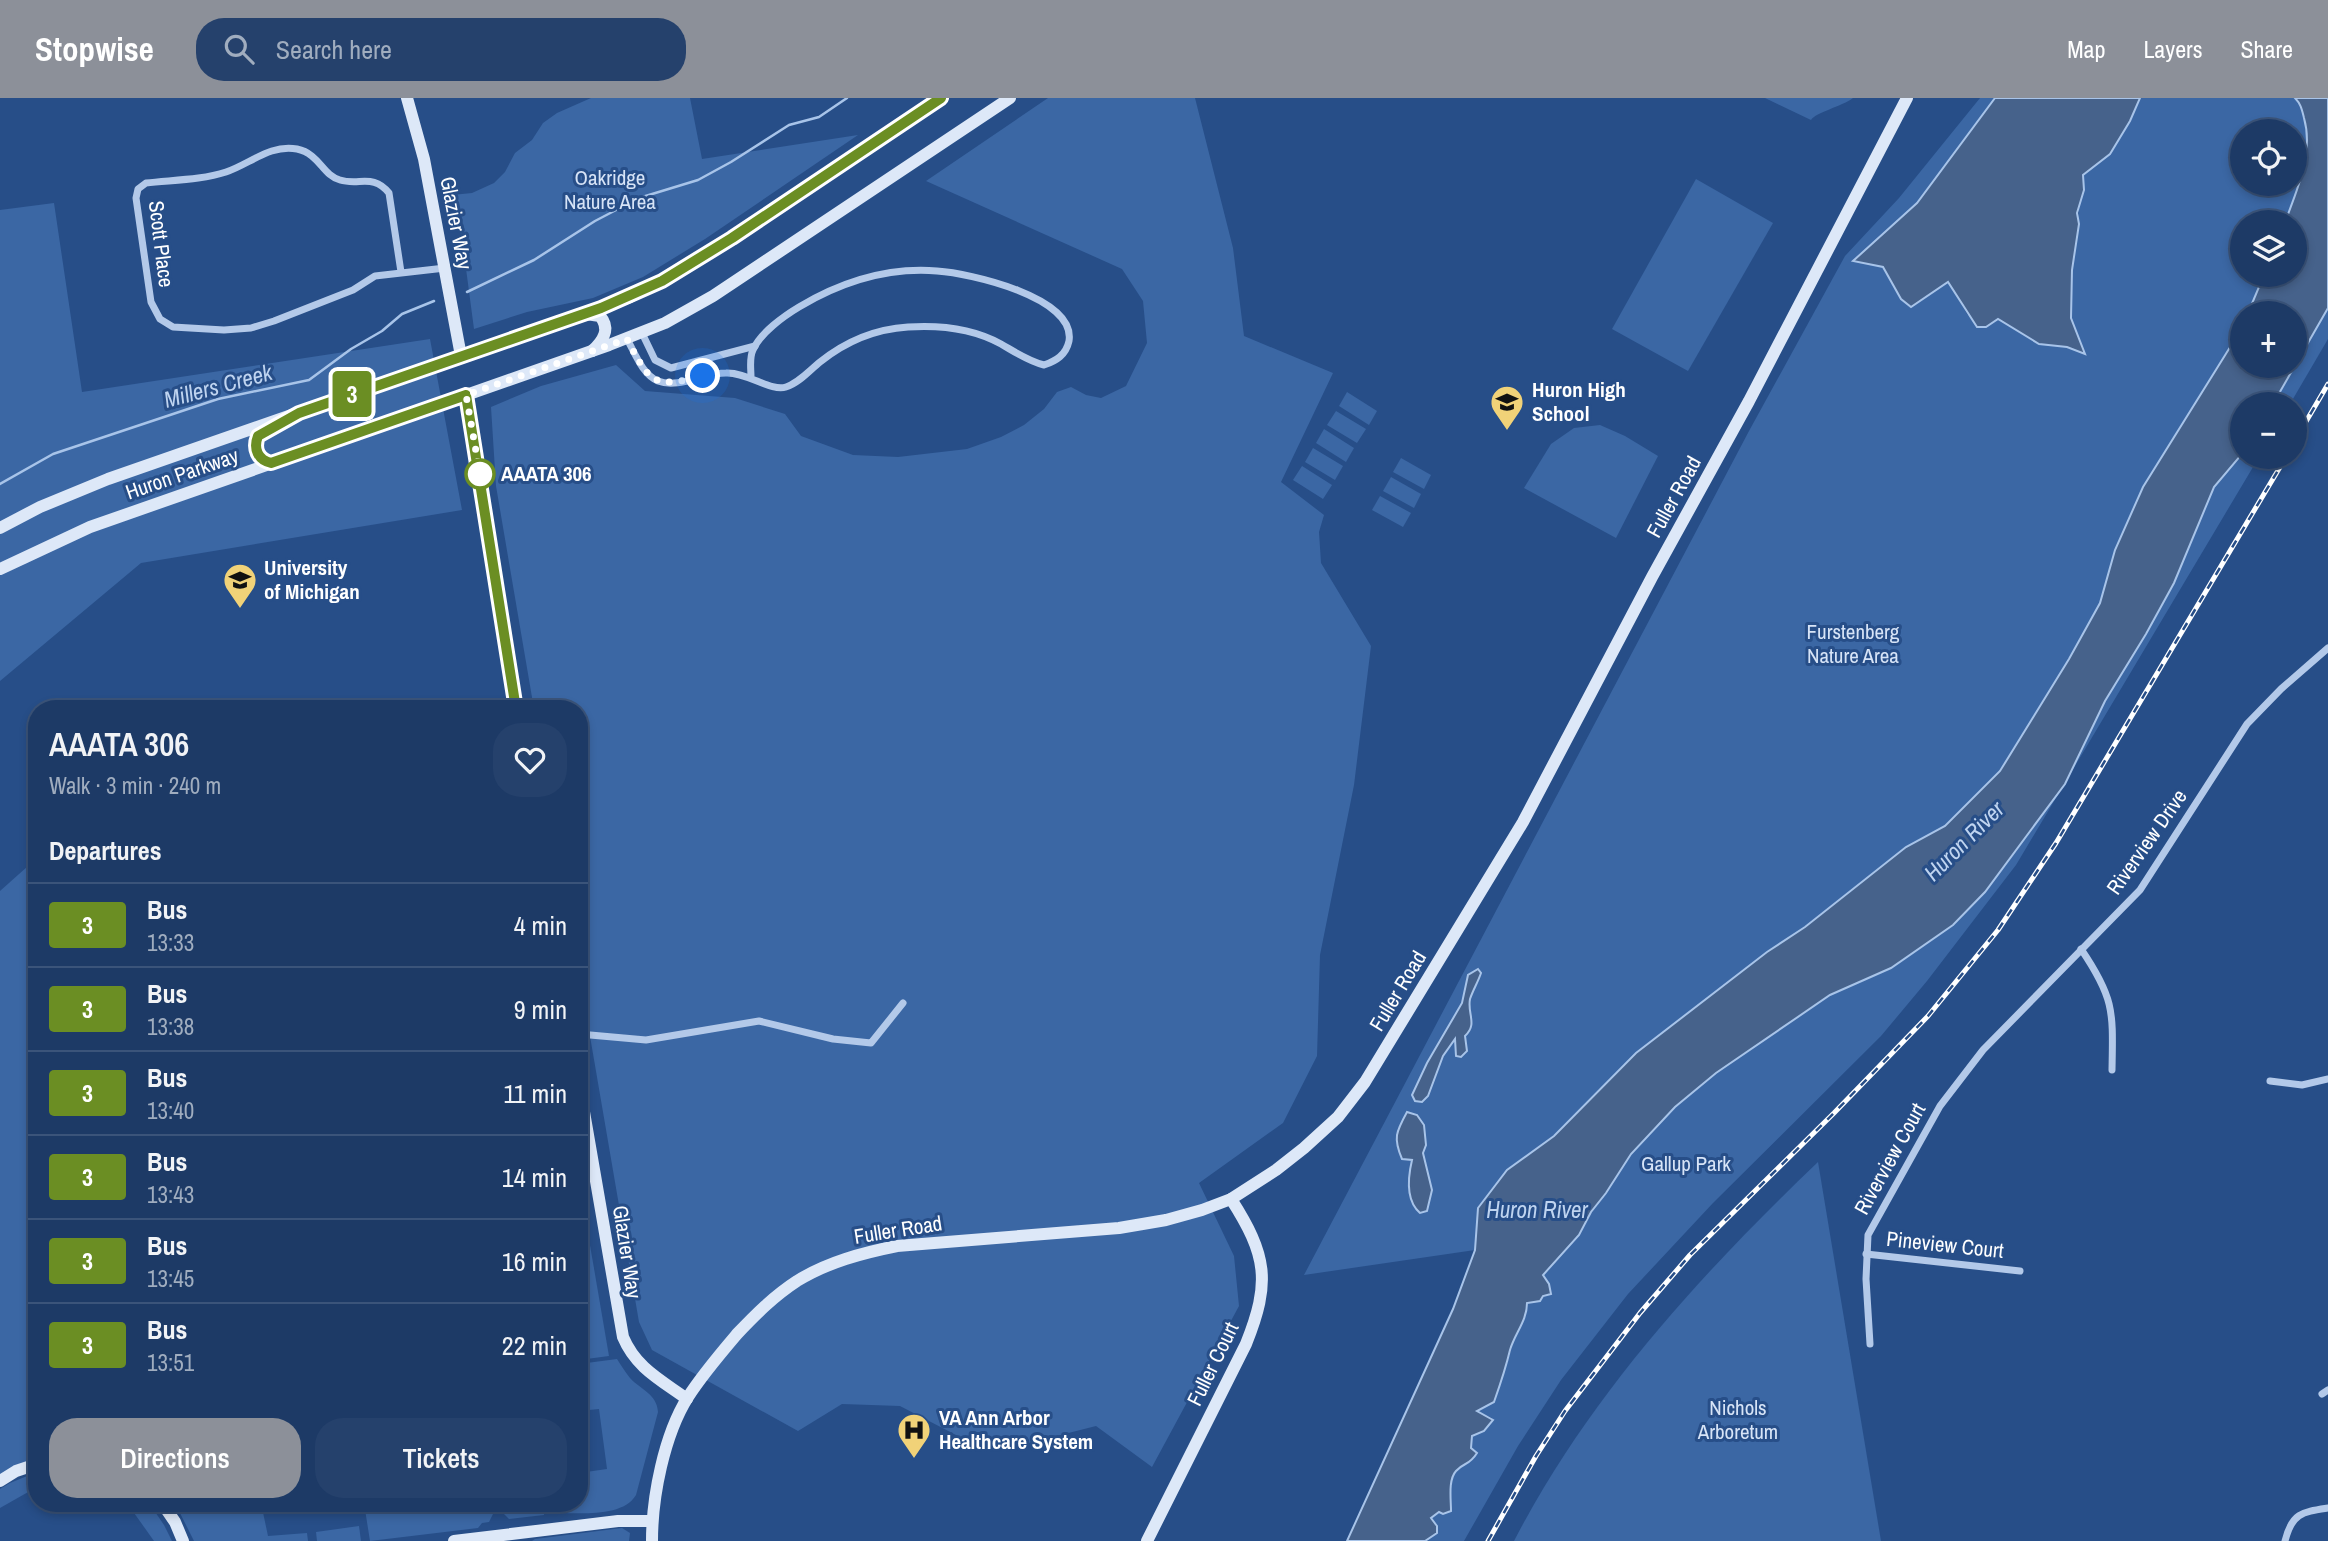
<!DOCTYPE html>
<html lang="en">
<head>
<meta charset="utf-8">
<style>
  :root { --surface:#1d3a66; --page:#25416c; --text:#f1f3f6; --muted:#a0adbf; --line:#3b547a; --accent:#8c9099 }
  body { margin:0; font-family:"Archivo Narrow",sans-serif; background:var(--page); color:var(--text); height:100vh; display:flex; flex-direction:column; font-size:26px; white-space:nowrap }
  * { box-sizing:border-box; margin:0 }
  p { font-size:23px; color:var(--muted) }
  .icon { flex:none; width:38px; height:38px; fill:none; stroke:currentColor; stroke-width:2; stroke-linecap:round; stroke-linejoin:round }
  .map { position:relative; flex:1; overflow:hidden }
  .drawer { position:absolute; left:28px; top:602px; width:560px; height:812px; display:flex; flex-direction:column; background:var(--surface); border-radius:28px; box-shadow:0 4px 10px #0003,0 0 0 2px var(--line) }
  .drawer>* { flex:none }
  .badge { padding:0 14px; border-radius:5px; font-size:24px; line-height:46px }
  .tools { position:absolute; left:2230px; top:21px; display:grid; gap:14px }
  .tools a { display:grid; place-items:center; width:77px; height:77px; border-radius:50%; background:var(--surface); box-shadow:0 4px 10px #0003,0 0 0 2px var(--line); font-size:35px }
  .you { position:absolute; width:35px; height:35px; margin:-18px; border:5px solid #fff; border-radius:50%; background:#1a73e8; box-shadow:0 0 0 10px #1a73e833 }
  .map>.badge { position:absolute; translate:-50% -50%; box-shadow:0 0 0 4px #fff }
  h2 { padding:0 21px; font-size:26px; line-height:63px }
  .round { display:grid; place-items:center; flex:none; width:74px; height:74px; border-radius:28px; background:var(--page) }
  .headline { display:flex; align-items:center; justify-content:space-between; height:119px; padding:0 21px }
  h1 { font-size:33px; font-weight:600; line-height:52px }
  .cta { display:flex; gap:14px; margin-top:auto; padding:14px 21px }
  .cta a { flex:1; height:80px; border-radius:28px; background:var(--accent); color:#fff; font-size:28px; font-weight:600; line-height:80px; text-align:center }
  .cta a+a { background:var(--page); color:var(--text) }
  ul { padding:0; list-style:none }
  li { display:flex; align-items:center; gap:21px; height:84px; padding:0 21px; border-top:2px solid var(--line) }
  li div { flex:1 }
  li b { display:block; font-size:26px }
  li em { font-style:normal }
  li .badge { min-width:77px; font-weight:700; text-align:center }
  header { display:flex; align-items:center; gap:42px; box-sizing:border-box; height:98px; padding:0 35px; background:var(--accent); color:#fff }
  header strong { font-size:33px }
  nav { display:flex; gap:38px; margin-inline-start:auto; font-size:24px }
  .search { width:490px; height:63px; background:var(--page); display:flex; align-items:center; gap:18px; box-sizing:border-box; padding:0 24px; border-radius:28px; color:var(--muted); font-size:26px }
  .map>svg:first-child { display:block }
  .green { fill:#3b67a4; fill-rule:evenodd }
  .water { fill:#46628b; stroke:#a8c4e9; stroke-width:2 }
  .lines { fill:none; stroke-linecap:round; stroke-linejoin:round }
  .stream { stroke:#a8c4e9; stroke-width:2.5 }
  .street { stroke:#b3c9e9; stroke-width:7 }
  .secondary { stroke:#dde8f8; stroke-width:12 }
  .rail-casing { stroke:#fff; stroke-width:5 }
  .rail { stroke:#274e88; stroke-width:2.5; stroke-dasharray:8; stroke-linecap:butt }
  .line-casing { stroke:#fff; stroke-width:16 }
  .line { stroke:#6b8e23; stroke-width:10 }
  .walk { stroke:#fff; stroke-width:7; stroke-dasharray:0 12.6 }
  .stop-dot { fill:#fff; stroke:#6b8e23; stroke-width:3.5 }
  .labels { text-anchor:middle; stroke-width:6; stroke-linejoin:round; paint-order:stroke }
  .park-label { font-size:21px; fill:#d7e4f7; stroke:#274e88 }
  .street-label { font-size:21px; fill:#fff; stroke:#274e88 }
  .poi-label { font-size:21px; font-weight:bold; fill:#fff; stroke:#274e88; text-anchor:start }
  .stop-label { font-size:21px; font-weight:bold; fill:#fff; stroke:#274e88; text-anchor:start }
  .water-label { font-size:23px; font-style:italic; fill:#bfd4f0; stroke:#274e88 }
</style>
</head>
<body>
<header>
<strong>Stopwise</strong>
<div class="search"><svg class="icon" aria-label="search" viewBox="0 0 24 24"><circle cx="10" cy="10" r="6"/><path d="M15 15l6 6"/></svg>Search here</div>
<nav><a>Map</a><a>Layers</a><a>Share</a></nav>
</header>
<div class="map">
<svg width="2328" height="1443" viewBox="0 0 2328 1443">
  <rect width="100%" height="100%" fill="#274e88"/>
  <g class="green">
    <path d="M591,0H690L702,61L858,37L705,141L643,179L593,200L527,214L474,231L463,148L452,97L472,95L494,85L505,74L515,55L532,42L543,25L557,15Z"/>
    <path d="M1048,0H1195L1233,150L1244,238L1333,275L1281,384L1324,417L1319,434L1321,465L1371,548L1354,687L1320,857L1317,958L1283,1025L1199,1085L1234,1158L1239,1208L1152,1369L1096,1328L1029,1345L985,1352L900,1308L842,1306L798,1333L652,1252L639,1224L579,874V611H534L496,388L491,309L541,288L616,267L645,293L735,300L785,316L801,338L853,357L898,359L967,351L1001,339L1024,327L1044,311L1057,294L1071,289L1086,297L1101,300L1126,288L1147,245L1143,203L1122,171L926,83Z"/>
    <path d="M1765,0H1853C1841,9 1816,14 1811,22Z"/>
    <path d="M1980,0H1995L1917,105L1853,163L1883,169L1901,201L1911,209L1948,183L1967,216L1986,229L1998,221L2039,246L2067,249L2084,255L2071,220L2072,172L2083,77L2110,56L2139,0H2295C2301,6 2302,12 2304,20C2314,55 2297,92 2285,124H2242V177H2264L2248,215H2242V230L2238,238L2143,389L2100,505L2069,561L2000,673L1945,728L1906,749L1593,999L1554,1038L1507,1072L1478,1110L1475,1152L1304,1177L1749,333L1845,158L1899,100ZM2242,33H2294V86H2242Z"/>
    <path d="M1696,81L1773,125L1688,273L1612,231Z"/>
    <path d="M54,105L82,294L430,241L462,412L141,465L0,583V112Z"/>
    <path d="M2328,210V241L2290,306H2273Z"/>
    <path d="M1347,294L1377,313L1369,327L1339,308Z"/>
    <path d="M1336,313L1366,331L1357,345L1327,327Z"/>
    <path d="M1600,327L1625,338L1658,358L1616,440L1524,390L1551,346L1574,330Z"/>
    <path d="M1324,331L1354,350L1346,364L1316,345Z"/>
    <path d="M1313,350L1343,368L1335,382L1305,364Z"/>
    <path d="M2242,356V359H2259L2016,767L1927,883L1881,938L1713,1105L1628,1196L1561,1282L1518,1348L1464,1443H1425L1437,1434V1428L1431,1420L1433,1416L1451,1412C1451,1401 1448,1382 1456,1373C1464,1364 1469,1369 1477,1354L1471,1350L1472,1338L1484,1333L1492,1320L1477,1313L1494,1304C1500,1287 1506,1269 1511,1252C1515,1235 1527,1223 1527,1205L1540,1203L1549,1186L1543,1177L1579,1137L1591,1114L1606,1095L1631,1056L1675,1009L1716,975L1831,897L1892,870L1953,827L1985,794L2027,738L2062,684L2105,603L2146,536L2174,485L2214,389Z"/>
    <path d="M1401,360L1431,377L1424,391L1393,374Z"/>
    <path d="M1302,368L1332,387L1323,401L1293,382Z"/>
    <path d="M1391,379L1421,396L1414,410L1383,393Z"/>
    <path d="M1380,398L1411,415L1403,429L1372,412Z"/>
    <path d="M37,760V1361L0,1377V793Z"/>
    <path d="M1818,1064L1881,1443H1514C1589,1298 1701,1176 1818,1064Z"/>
    <path d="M579,1083L609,1258L579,1262Z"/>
    <path d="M617,1261C621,1267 625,1274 630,1280C641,1292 657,1296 658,1314L636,1397C623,1419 582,1415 559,1415L558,1405H579V1375L607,1371L599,1311L579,1313V1266Z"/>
    <path d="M37,1374V1389L0,1410V1391L10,1385Z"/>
    <path d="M127,1405H149L164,1427L172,1443H154Z"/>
    <path d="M172,1405H261L268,1438L307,1435L308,1443H194L180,1415Z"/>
    <path d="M364,1405H492L493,1416L489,1424L482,1425L478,1430L370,1443Z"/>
    <path d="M502,1405H543L544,1417L509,1421L504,1416Z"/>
    <path d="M359,1428L361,1443H317L316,1434Z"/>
    <path d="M622,1430L630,1435L629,1443H532L535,1441Z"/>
  </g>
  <g class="water">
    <path d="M1995,0H2140L2130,23L2110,56L2083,77L2084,92L2077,115L2079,126L2072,172L2071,220L2085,256L2067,249L2039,246L1998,221L1986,229H1977L1948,184L1911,209L1901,201L1883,169L1853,163L1917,105Z"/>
    <path d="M2295,0H2328V210L2273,306H2242V356L2214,389L2174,485L2146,536L2105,603L2065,686L1985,794L1953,827L1891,870L1830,897L1716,975L1675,1009L1631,1056L1606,1095L1591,1114L1579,1137L1543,1177L1549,1186L1551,1196L1543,1198L1540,1203L1527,1205C1527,1223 1515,1235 1510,1252C1506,1269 1500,1287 1494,1304L1477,1313L1493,1322L1484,1333L1472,1338L1471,1350L1477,1355C1469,1368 1464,1364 1456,1373C1448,1382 1451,1401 1451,1413L1443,1416L1439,1414L1431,1420L1437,1428V1435L1425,1443H1347L1453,1211L1475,1152L1478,1110L1507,1072L1554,1038L1636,955L1767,854L1805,829L1906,749L1945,728L2000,673L2069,561L2100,505L2115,452L2143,389L2242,230V268H2294V215H2248L2264,177H2294V124H2285C2297,92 2314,55 2304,20C2302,12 2301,6 2295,0Z"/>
    <path d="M1478,871L1481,875C1478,884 1473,892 1470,901C1467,916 1478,926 1465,938L1467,953L1461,959L1456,958L1455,941L1443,958L1428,998L1422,1004L1415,1003L1412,997L1427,965L1462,905L1468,877Z"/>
    <path d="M1407,1014L1417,1017L1424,1027L1426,1047L1423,1055L1432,1092L1427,1113L1420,1115C1405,1102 1408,1079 1412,1062L1402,1061C1393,1040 1396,1034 1407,1014Z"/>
  </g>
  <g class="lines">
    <g class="stream">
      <path d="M467,194L534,162L595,123L639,100L698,82L731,64L789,27L819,19L847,0"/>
      <path d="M0,386L53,356L218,301L309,282L351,251L382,233L402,216L434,203"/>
    </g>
    <g class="street">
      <path d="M401,174L389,95C373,75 359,88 340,82C322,77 320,56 297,51C270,46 250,66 226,74C202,82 172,82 146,85L138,91L136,100L151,204L160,221L173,229L224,232L251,230L274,223L353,192L375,178L445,170"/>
      <path d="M642,235L655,262L671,270L755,248"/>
      <path d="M627,241C635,255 642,276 658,283C678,291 704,275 726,275C747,274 771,294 786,289C799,285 810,272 820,264C845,244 876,231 908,229C939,227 974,231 1001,246C1015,254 1028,263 1044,267C1056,263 1066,257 1069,243C1076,199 969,175 937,173C888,169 841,184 799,209C784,218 760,235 753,252C749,260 751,270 751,279"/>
      <path d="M2081,851C2115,901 2113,914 2112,972"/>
      <path d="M579,936L646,942L759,923L833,941L871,945L903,905"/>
      <path d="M2270,983L2302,987L2328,981"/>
      <path d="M1866,1156L2020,1173"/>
      <path d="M1870,1246L1866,1181L1868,1137L1940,1008L1983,952L2140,792L2247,626L2281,591L2328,550"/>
      <path d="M2322,1296L2328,1292"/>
      <path d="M2285,1443C2292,1415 2302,1414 2328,1410"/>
    </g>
    <g class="secondary">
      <path d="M407,0L424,61L461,258"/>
      <path d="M586,216L600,218C611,231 603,243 592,253"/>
      <path d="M466,297L516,611"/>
      <path d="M271,365L260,360C251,345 258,337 271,330"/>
      <path d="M0,430L40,409L108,381L630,199L687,169L941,0"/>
      <path d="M0,471L90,429L609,247L665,225L713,198L1010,0"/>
      <path d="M579,985L623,1239C636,1270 661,1282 687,1301"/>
      <path d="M0,1383L16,1373L37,1366"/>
      <path d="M162,1405L175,1424L183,1443"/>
      <path d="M454,1443L618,1423H652"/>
      <path d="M652,1443C652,1399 664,1337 688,1299C702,1277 720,1256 737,1236C756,1216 774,1198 797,1183C828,1164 862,1155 897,1148L1119,1130L1166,1122L1202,1112L1231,1101L1276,1072L1304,1050L1338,1019L1365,984L1523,724L1652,479L1749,303L1907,0"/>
      <path d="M1147,1443L1246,1246C1271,1184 1267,1157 1231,1101"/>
    </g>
    <defs>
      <g id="rail">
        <path d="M2294,344L2328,286"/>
        <path d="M1488,1443L1536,1358L1565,1313L1640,1215L1690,1157L1834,1015L1928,918L1998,832L2056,745L2286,359"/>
      </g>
    </defs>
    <use href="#rail" class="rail-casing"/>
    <use href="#rail" class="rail"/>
  </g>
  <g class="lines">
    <defs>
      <path id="line" d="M516,611L466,297L271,365C258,362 253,351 258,338L299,315L601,210L662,183L732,140L941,0"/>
    </defs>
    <use href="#line" class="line-casing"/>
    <use href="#line" class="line"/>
    <path class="walk" d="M480,376L466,297L627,241C650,285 653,291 703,278"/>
  </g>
  <defs>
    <symbol id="school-pin" viewBox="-11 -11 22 30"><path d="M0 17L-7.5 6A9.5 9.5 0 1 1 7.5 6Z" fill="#f1d278" stroke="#274e88"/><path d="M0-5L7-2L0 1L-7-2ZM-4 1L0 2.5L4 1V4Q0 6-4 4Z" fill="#111"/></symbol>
    <symbol id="university-pin" viewBox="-11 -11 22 30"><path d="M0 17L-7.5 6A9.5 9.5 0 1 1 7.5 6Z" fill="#f1d278" stroke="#274e88"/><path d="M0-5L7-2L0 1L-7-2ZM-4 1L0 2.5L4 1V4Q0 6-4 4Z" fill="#111"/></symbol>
    <symbol id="hospital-pin" viewBox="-11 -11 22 30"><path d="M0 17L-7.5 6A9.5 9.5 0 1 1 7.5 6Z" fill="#f1d278" stroke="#274e88"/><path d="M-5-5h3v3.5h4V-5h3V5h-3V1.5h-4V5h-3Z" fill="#111"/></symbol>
  </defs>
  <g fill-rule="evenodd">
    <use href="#school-pin" x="1488" y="285" width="38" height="52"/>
    <use href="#university-pin" x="221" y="463" width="38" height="52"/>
    <use href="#hospital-pin" x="895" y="1313" width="38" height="52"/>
  </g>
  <circle class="stop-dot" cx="480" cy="376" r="14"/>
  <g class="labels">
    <g class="park-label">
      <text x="610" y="87">Oakridge<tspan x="610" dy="24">Nature Area</tspan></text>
      <text x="1853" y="541">Furstenberg<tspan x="1853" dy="24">Nature Area</tspan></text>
      <text x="1686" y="1073">Gallup Park</text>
      <text x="1738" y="1317">Nichols<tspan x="1738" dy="24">Arboretum</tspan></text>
    </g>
    <g class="street-label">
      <text transform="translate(456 125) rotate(79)" y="7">Glazier Way</text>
      <text transform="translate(161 146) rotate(83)" y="7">Scott Place</text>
      <text transform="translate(182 376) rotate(-19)" y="7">Huron Parkway</text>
      <text transform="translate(1674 399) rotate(-61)" y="7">Fuller Road</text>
      <text transform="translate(2147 744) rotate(-55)" y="7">Riverview Drive</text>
      <text transform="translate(1398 893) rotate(-59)" y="7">Fuller Road</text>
      <text transform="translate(1890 1061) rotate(-61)" y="7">Riverview Court</text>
      <text transform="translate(898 1132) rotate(-9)" y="7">Fuller Road</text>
      <text transform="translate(1945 1147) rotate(6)" y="7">Pineview Court</text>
      <text transform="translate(627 1154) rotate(81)" y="7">Glazier Way</text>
      <text transform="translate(1213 1266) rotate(-64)" y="7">Fuller Court</text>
    </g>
    <g class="poi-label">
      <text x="1532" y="299">Huron High<tspan x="1532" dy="24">School</tspan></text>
      <text x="264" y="477">University<tspan x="264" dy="24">of Michigan</tspan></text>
      <text x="939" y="1327">VA Ann Arbor<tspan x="939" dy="24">Healthcare System</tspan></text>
    </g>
    <g class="stop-label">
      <text x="501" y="383">AAATA 306</text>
    </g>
    <g class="water-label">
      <text transform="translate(218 288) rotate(-15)" y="8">Millers Creek</text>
      <text transform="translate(1964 743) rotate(-45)" y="8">Huron River</text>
      <text x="1537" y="1120">Huron River</text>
    </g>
  </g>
</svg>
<div class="tools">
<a><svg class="icon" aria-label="locate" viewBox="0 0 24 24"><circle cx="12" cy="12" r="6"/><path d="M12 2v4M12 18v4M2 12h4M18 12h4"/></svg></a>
<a><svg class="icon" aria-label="layers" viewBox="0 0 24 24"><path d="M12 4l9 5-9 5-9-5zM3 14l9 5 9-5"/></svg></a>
<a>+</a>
<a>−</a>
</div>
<div class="you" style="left:703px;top:278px"></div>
<b class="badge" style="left:352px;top:296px;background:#6b8e23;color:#fff">3</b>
<section class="drawer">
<div class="headline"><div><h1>AAATA 306</h1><p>Walk · 3 min · 240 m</p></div><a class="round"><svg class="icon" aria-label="heart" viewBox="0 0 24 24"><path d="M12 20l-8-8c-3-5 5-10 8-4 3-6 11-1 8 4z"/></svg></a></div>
<h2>Departures</h2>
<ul>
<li><span class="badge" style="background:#6b8e23;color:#fff">3</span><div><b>Bus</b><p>13:33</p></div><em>4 min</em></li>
<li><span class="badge" style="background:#6b8e23;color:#fff">3</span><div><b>Bus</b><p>13:38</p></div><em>9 min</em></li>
<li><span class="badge" style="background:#6b8e23;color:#fff">3</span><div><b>Bus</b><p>13:40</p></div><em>11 min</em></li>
<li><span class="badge" style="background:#6b8e23;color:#fff">3</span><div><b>Bus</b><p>13:43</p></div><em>14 min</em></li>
<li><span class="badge" style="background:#6b8e23;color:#fff">3</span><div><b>Bus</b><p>13:45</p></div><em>16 min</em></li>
<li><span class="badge" style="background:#6b8e23;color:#fff">3</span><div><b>Bus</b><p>13:51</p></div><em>22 min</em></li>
</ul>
<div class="cta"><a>Directions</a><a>Tickets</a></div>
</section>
</div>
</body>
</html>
